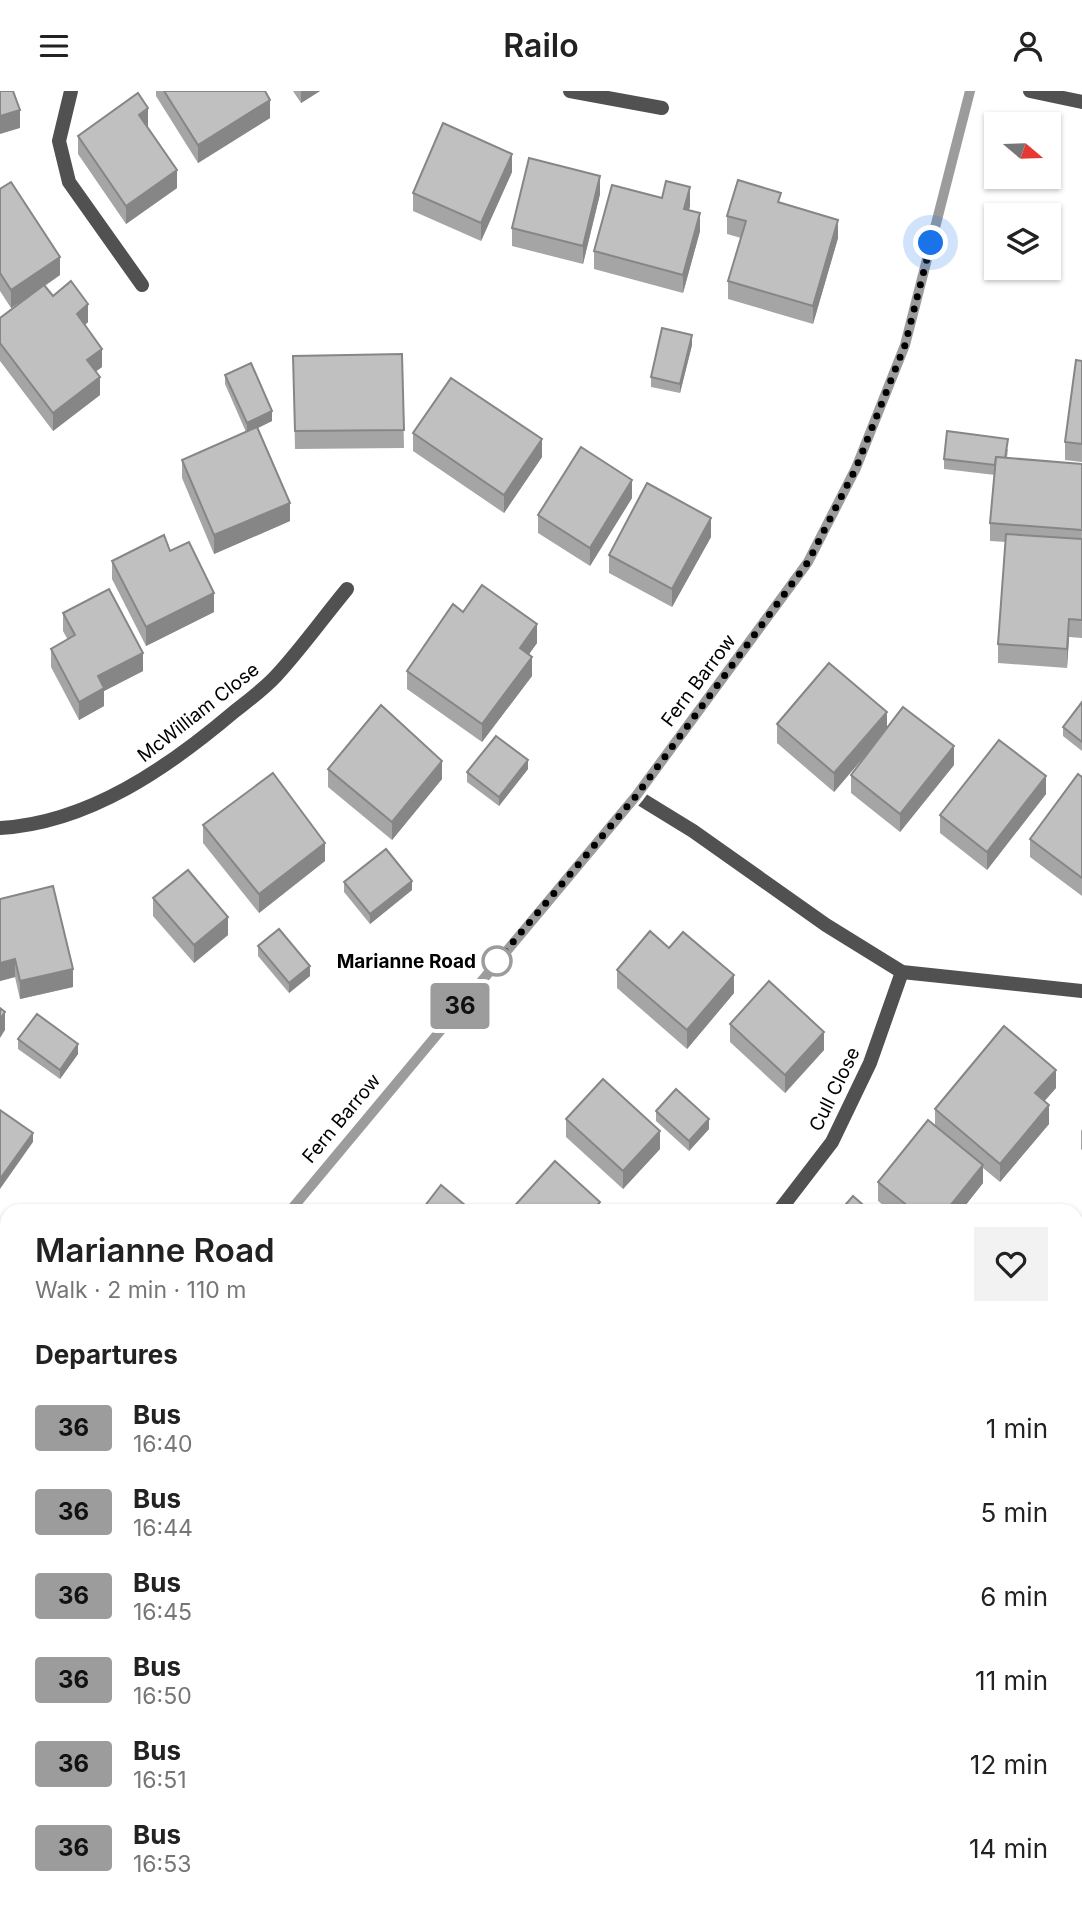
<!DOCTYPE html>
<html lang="en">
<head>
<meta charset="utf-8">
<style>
  :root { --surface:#fff; --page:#f2f2f2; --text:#222; --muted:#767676 }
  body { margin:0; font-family:Inter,sans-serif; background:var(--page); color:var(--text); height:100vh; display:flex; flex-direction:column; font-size:26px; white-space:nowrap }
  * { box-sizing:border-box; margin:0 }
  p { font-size:23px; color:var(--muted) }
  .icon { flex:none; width:38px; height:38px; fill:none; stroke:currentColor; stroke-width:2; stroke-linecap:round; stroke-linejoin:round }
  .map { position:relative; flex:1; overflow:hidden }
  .sheet { position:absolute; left:0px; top:1113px; width:1083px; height:702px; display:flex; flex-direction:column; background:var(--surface); border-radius:21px 21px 0 0; box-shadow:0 2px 5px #0004 }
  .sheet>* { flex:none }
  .badge { padding:0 14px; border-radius:5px; font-size:24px; line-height:46px }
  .needle { width:46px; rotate:109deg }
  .buttons { position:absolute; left:984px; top:21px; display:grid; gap:14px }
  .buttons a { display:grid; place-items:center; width:77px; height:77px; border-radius:0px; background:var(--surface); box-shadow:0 2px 5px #0004; font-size:35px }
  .you { position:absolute; width:35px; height:35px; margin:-18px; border:5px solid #fff; border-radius:50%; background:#1a73e8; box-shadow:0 0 0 10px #1a73e833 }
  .map>.badge { position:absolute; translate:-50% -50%; box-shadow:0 0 0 4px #fff }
  h2 { padding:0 35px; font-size:26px; line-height:63px }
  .round { display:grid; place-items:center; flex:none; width:74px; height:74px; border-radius:0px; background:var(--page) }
  .overview { display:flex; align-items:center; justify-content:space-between; height:119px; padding:0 35px }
  h1 { font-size:33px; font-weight:600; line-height:52px }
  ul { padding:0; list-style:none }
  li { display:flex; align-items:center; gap:21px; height:84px; padding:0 35px }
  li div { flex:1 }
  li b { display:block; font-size:26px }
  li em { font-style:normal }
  li .badge { min-width:77px; font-weight:700; text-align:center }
  header { display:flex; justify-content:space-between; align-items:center; height:91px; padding:0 35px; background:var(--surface); font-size:32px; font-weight:600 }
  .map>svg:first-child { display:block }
  .green { fill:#d8d8d8 }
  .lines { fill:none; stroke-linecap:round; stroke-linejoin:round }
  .service { stroke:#515151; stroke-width:14 }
  .minor { stroke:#515151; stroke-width:14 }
  .tertiary { stroke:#515151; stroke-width:14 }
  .wall { fill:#a5a5a5 }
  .shaded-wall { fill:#868686 }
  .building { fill:#c0c0c0; stroke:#868686; stroke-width:2 }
  .line-casing { stroke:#fff; stroke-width:16 }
  .line { stroke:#9d9c9c; stroke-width:10 }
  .walk { stroke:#000; stroke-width:7; stroke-dasharray:0 12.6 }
  .stop-dot { fill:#fff; stroke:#9d9c9c; stroke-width:3.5 }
  .labels { text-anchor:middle; stroke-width:6; stroke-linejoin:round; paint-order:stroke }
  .street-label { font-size:19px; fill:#000; stroke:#fff }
  .stop-label { font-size:19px; font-weight:bold; fill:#000; stroke:#fff; text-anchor:end }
</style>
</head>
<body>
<header><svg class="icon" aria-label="menu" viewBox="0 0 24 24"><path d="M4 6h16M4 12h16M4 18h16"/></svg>Railo<svg class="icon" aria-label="person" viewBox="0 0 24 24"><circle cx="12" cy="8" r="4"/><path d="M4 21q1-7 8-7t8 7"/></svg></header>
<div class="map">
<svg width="1082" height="1814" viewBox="0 0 1082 1814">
  <rect width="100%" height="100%" fill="#fff"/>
  <path class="green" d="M928,1808H1066L1076,1814H938Z"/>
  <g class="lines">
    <g class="service">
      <path d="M0,1686L7,1684"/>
      <path d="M0,1728L7,1712"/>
      <path d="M0,1772L7,1786"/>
      <path d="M0,1804L7,1805"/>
      <path d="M29,1808L38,1814"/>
      <path d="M414,1808L425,1814"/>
    </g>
    <g class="minor">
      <path d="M71,0L59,50L69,91L142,194"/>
      <path d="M570,0L662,17"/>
      <path d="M1030,0L1082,11"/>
      <path d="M636,705L693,740L826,834L902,881L1082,900"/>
      <path d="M0,737C89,732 169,676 235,620C249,609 264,598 276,585C301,558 323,527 347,498"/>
      <path d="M779,1120L832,1051L870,972L902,881"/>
      <path d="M1076,1510L1082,1508"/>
      <path d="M0,1576L7,1570"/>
    </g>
    <g class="tertiary">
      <path d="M290,1120L636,705L808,471L856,377L905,254L970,0"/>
      <path d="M0,1306L7,1308"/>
      <path d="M0,1348L7,1339"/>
      <path d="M0,1474L7,1482"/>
      <path d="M640,1808L651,1814"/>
      <path d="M798,1808L809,1814"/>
    </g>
  </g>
  <g class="wall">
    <path d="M156,0H265L270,27L198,72L156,5Z"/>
    <path d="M293,0H320L301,12Z"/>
    <path d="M148,35L147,36L177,97L126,133L78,63V45Z"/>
    <path d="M512,81L481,150L413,120V102Z"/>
    <path d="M0,98L60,184L45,195L53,205L88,231L85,234L102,276L96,280L100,304L53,340L0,270V227L31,204L11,217L0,200Z"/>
    <path d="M600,103L583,173L512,155V137Z"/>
    <path d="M781,112L838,147L813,233L728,208V190L741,147L727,143V125Z"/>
    <path d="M690,115L689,119L700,140L683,202L594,178V160Z"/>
    <path d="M692,254L680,302L651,296V286Z"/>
    <path d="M402,263L404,357L295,358L293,265Z"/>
    <path d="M1082,270V371L1065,369V351Z"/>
    <path d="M225,284L272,330L258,337L290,430L214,463L182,387V369L246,341L225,293Z"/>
    <path d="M413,342L542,366L504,422L413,360Z"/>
    <path d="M1008,358L1007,367L1082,373V547L1069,546L1067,577L998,572V553L1006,451L990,450V432L995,384L944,378V368Z"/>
    <path d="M632,407L590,475L538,442V424Z"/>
    <path d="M711,446L672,516L609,482V464Z"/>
    <path d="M170,460L214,521L146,555L112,488V470Z"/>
    <path d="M463,521L537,552L528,564L532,585L482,651L407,598V580Z"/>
    <path d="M63,522L143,580L104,600V615L79,629L51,576V558L68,549L63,540Z"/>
    <path d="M1082,611V660L1063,645V636Z"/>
    <path d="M777,633L887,638L954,674L900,741L851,702V684L873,655L834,701L777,652Z"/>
    <path d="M328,678L442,688L392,749L328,696Z"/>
    <path d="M528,678L499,715L467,691V681Z"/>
    <path d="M1082,686V805L1030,766V748Z"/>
    <path d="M1046,703L987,779L940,742V724Z"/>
    <path d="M203,734L325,770L259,822L203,752Z"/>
    <path d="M344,791L412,799L370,833L344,801Z"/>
    <path d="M153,807L228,844L194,872L153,825Z"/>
    <path d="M0,808L73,896L20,908L15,886L0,890Z"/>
    <path d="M258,855L310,885L289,902L258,865Z"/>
    <path d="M669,857L734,902L687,958L617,897V879Z"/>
    <path d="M730,933L824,959L785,1002L730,951Z"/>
    <path d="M18,948L78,963L60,988L18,958Z"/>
    <path d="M1056,997L1044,1010L1049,1033L1000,1091L983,1077V1092L961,1120H891L878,1110V1091L935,1035V1018Z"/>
    <path d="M656,1020L709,1038L689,1060L656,1030Z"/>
    <path d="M566,1028L660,1058L623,1098L566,1046Z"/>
    <path d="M1082,1038V1059L1081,1058V1040Z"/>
    <path d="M1082,1275V1377L1076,1375V1283Z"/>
    <path d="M1082,1611V1691H1076V1612Z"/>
  </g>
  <g class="shaded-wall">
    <path d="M301,0H320L301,12Z"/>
    <path d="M270,9V27L198,72V54Z"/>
    <path d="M148,17V35L139,42V24Z"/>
    <path d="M20,19V37L0,43V25Z"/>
    <path d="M512,63V81L481,150V132Z"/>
    <path d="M177,79V97L126,133V115Z"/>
    <path d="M600,85V103L583,173V155Z"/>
    <path d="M690,96V115L684,136V118Z"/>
    <path d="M700,122V140L683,202V184Z"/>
    <path d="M838,129V147L813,233V215Z"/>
    <path d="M60,166V184L11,217V199Z"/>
    <path d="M88,213V231L77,241V223Z"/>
    <path d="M692,244V254L680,302V293Z"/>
    <path d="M102,258V276L87,287V269Z"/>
    <path d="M100,286V304L53,340V322Z"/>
    <path d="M272,320V330L247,342V332Z"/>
    <path d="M542,348V366L504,422V404Z"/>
    <path d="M632,389V407L590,475V457Z"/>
    <path d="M290,412V430L214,463V444Z"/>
    <path d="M711,427V446L672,516V498Z"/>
    <path d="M214,502V521L146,555V536Z"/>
    <path d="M1069,528V546L1067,577V558Z"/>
    <path d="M537,533V552L520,576V557Z"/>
    <path d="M143,562V580L104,600V615L79,629V611L98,585Z"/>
    <path d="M532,566V585L482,651V633Z"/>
    <path d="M887,621V639L834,701V682Z"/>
    <path d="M954,655V674L900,741V723Z"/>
    <path d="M528,669V678L499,715V706Z"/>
    <path d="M442,670V688L392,749V731Z"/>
    <path d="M1046,685V703L987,779V761Z"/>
    <path d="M325,752V770L259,822V803Z"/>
    <path d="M412,790V799L370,833V823Z"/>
    <path d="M228,826V844L194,872V854Z"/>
    <path d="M15,868V886L0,890V872Z"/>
    <path d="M310,875V885L289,902V892Z"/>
    <path d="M73,878V896L20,908V890Z"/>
    <path d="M734,884V902L687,958V939Z"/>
    <path d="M5,921V939L0,947V928Z"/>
    <path d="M824,941V959L785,1002V984Z"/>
    <path d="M78,953V963L60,988V979Z"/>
    <path d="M1056,979V997L1035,1021V1002Z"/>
    <path d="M1049,1014V1033L1000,1091V1073Z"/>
    <path d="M709,1028V1038L689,1060V1050Z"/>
    <path d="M660,1040V1058L623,1098V1080Z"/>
    <path d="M33,1042V1051L0,1098V1088Z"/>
    <path d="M983,1074V1092L961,1120H946Z"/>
    <path d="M600,1111V1120H592Z"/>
  </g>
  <g class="building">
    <path d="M0,0H13L20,19L0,25Z"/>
    <path d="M164,0H265L270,9L198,54Z"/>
    <path d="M138,2L148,17L139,24L177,79L126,115L78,45Z"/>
    <path d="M443,32L512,63L481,132L413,102Z"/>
    <path d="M529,67L600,85L583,155L512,137Z"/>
    <path d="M738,89L781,102L778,111L838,129L813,215L728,190L746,130L727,125Z"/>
    <path d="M666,90L690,96L684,118L700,122L683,184L594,160L612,94L662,107Z"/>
    <path d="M11,91L60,166L11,199L0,182V98Z"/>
    <path d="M71,190L88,213L77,223L102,258L87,269L100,286L53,322L0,252V227L44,194L53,205Z"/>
    <path d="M662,237L692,244L680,293L651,286Z"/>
    <path d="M402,263L404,339L295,340L293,265Z"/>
    <path d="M1076,269L1082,270V353L1065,351Z"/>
    <path d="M251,272L272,320L247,332L225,284Z"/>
    <path d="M451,287L542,348L504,404L413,342Z"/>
    <path d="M257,336L290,412L214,444L182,369Z"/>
    <path d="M947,340L1008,348L1005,367L996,366L995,374L944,368Z"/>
    <path d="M581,356L632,389L590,457L538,424Z"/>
    <path d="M996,366L1082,373V439L990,432Z"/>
    <path d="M647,392L711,427L672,498L609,464Z"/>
    <path d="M1006,443L1082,448V529L1069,528L1067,558L998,553Z"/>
    <path d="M164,444L170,460L189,451L214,502L146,536L112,470Z"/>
    <path d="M482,494L537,533L520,557L532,566L482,633L407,580L453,513L463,521Z"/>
    <path d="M109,498L143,562L98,585L104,597L79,611L51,558L75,544L63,522Z"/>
    <path d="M829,572L887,621L834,682L777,633Z"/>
    <path d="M1082,611V651L1063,636Z"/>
    <path d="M381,614L442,670L392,731L328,678Z"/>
    <path d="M903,616L954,655L900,723L851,684Z"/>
    <path d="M496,645L528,669L499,706L467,681Z"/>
    <path d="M999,649L1046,685L987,761L940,724Z"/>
    <path d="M273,682L325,752L259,803L203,734Z"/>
    <path d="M1078,683L1082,686V787L1030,748Z"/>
    <path d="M386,758L412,790L370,823L344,791Z"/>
    <path d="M188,779L228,826L194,854L153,807Z"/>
    <path d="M53,795L73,878L20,890L15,868L0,872V808Z"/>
    <path d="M279,838L310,875L289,892L258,855Z"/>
    <path d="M650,840L669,857L683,841L734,884L687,939L617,879Z"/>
    <path d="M769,890L824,941L785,984L730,933Z"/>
    <path d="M0,917L5,921L0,928Z"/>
    <path d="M37,923L78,953L60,979L18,948Z"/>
    <path d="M1004,935L1056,979L1035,1002L1049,1014L1000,1073L935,1018Z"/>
    <path d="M603,988L660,1040L623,1080L566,1028Z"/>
    <path d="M676,998L709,1028L689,1050L656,1020Z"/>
    <path d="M0,1019L33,1042L0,1088Z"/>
    <path d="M928,1029L983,1074L946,1120H914L878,1091Z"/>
    <path d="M555,1070L600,1111L592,1120H510Z"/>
    <path d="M441,1094L472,1120H421Z"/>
    <path d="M853,1105L870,1120H840Z"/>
    <path d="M1080,1274L1082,1275V1359L1076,1357V1283Z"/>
    <path d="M1082,1611V1672L1076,1673V1612Z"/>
  </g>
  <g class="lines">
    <defs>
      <path id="line" d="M290,1120L636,705L808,471L856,377L905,254L970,0"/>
    </defs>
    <use href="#line" class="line-casing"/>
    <use href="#line" class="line"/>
    <path class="walk" d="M497,870L636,705L808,471L856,377L905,254L931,152"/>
  </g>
  <circle class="stop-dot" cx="497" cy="870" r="14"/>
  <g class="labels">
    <g class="street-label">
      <text transform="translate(698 589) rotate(-53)" y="7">Fern Barrow</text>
      <text transform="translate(198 621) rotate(-38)" y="7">McWilliam Close</text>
      <text transform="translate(834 998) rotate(-64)" y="7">Cull Close</text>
      <text transform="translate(341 1027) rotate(-50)" y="7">Fern Barrow</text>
    </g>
    <g class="stop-label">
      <text x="476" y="877">Marianne Road</text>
    </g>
  </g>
</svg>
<div class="buttons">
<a><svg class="needle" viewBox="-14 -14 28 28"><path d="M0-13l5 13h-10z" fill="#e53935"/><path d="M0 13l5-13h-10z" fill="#767676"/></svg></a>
<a><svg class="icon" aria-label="layers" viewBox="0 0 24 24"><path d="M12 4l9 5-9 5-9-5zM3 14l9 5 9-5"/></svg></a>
</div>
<div class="you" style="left:931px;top:152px"></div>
<b class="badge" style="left:460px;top:915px;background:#9d9c9c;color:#111">36</b>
<section class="sheet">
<div class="overview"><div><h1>Marianne Road</h1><p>Walk · 2 min · 110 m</p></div><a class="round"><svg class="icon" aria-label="heart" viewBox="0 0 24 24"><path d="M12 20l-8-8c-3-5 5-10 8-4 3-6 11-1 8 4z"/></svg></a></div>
<h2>Departures</h2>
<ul>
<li><span class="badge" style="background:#9d9c9c;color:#111">36</span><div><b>Bus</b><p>16:40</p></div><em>1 min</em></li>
<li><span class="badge" style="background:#9d9c9c;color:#111">36</span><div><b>Bus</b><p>16:44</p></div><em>5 min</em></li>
<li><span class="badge" style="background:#9d9c9c;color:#111">36</span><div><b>Bus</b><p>16:45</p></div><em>6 min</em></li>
<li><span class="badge" style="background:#9d9c9c;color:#111">36</span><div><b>Bus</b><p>16:50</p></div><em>11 min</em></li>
<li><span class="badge" style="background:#9d9c9c;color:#111">36</span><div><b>Bus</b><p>16:51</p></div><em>12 min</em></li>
<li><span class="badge" style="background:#9d9c9c;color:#111">36</span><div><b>Bus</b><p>16:53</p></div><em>14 min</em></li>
</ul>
</section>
</div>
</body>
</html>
